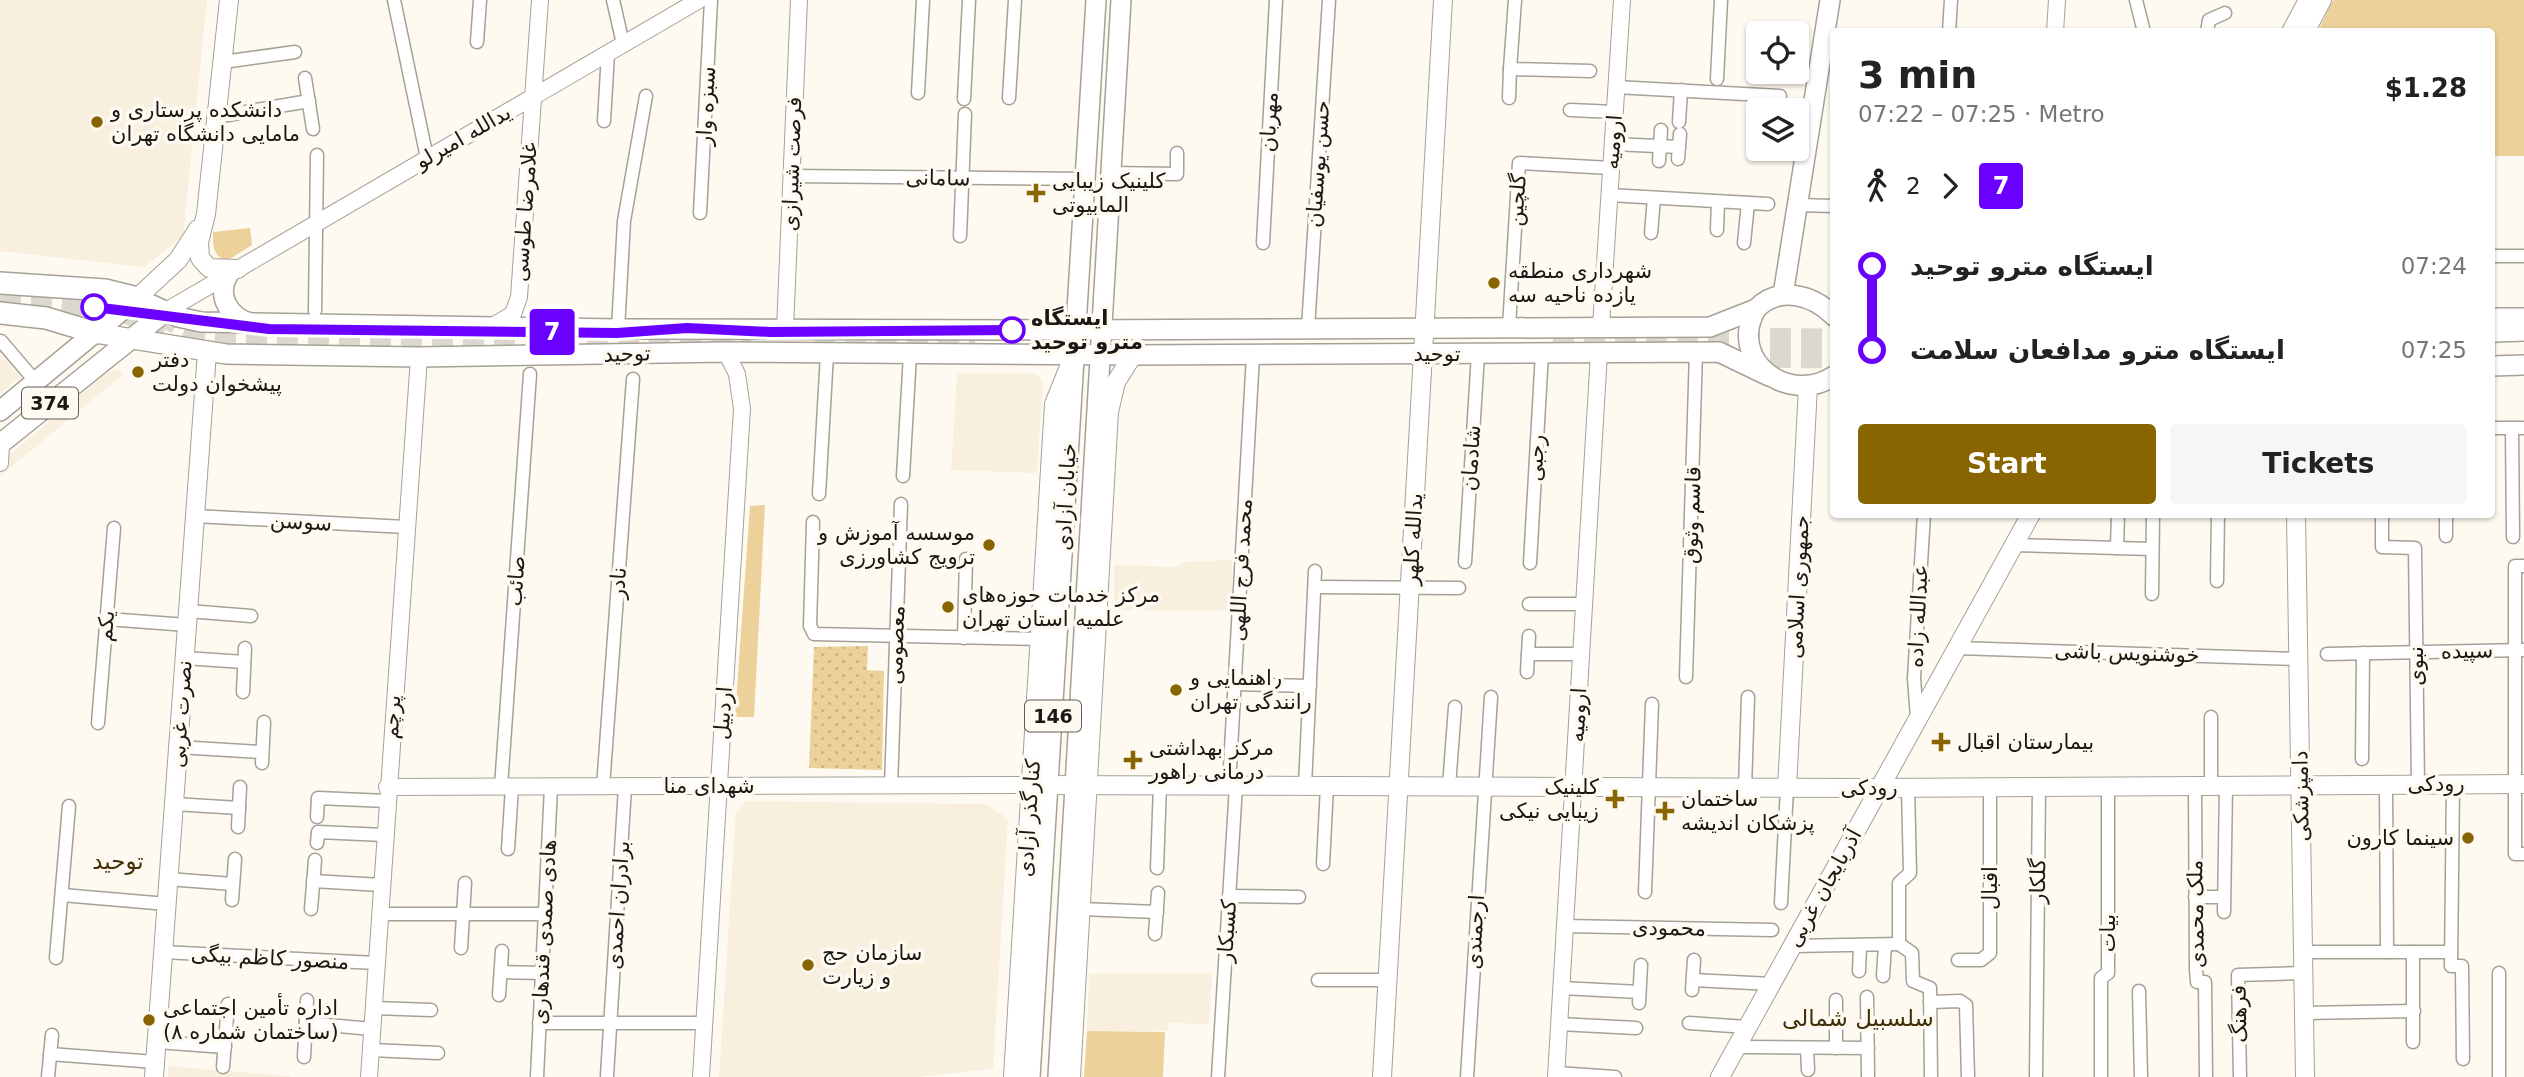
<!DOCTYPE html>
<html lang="en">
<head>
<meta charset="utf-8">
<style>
  :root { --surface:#fff; --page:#f6f6f6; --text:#222; --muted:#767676; --accent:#896502 }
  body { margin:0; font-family:"DejaVu Sans",Cairo,sans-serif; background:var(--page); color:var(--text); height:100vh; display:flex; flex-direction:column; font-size:26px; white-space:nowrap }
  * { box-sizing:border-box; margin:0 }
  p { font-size:23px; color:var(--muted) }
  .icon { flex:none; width:38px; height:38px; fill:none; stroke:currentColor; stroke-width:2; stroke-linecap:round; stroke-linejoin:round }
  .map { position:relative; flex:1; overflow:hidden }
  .drawer { position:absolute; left:1830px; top:28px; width:665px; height:490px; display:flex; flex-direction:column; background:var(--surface); border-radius:7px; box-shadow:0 2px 5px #0004 }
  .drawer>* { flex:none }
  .badge { padding:0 14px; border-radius:5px; font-size:24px; line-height:46px }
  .controls { position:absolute; left:1746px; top:21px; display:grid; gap:14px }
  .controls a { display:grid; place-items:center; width:63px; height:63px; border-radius:7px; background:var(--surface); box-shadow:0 2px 5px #0004; font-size:35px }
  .map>.badge { position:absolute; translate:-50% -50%; box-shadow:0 0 0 4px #fff }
  .legs { display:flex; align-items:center; gap:10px; height:77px; padding:0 28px; font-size:23px }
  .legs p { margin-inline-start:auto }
  .head { display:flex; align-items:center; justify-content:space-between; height:119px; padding:0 28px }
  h1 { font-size:38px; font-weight:600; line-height:52px }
  .primary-button { display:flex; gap:14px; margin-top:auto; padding:14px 28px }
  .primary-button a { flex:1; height:80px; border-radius:7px; background:var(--accent); color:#fff; font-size:28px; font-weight:600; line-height:80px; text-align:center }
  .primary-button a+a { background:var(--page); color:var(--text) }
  ul { padding:0 28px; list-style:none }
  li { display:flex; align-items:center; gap:24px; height:84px; font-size:26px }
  li i { display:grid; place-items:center; width:10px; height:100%; margin:0 9px; background:currentColor }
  li i::after { content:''; width:18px; height:18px; margin:-9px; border:5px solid; border-radius:50%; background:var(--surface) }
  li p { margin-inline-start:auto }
  li:first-child i { background:linear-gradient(#0000 50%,currentColor 0) }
  li:last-child i { background:linear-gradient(currentColor 50%,#0000 0) }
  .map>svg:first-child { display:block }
  .built { fill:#f8efde }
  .green { fill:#ecd19a }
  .garden { fill:url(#garden-dots) }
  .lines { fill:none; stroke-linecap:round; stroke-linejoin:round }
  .trunk-tunnel { stroke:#dcd8d0; stroke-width:21; stroke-dasharray:21 10; stroke-linecap:butt }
  .minor-casing { stroke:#a6a197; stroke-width:15 }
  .tertiary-casing { stroke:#a6a197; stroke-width:18 }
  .secondary-casing { stroke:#a6a197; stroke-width:20 }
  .primary-casing { stroke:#a6a197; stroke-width:22 }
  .trunk-casing { stroke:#a6a197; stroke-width:24 }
  .minor { stroke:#fff; stroke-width:12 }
  .tertiary { stroke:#fff; stroke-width:16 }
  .secondary { stroke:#fff; stroke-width:18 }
  .primary { stroke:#fff; stroke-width:19 }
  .trunk { stroke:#fff; stroke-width:21 }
  .line-1-casing { stroke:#fff; stroke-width:16 }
  .line-1 { stroke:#6a00ff; stroke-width:10 }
  .poi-dot { fill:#896502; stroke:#fefaf1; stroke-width:2.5 }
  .stop-1-dot { fill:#fff; stroke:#6a00ff; stroke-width:3.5 }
  .labels { text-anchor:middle; stroke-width:7; stroke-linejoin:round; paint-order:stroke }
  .shield { fill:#fefaf1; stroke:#5e5c56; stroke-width:2 }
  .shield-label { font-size:19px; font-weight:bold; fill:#1a1814 }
  .street-label { font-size:21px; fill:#1a1814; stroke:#fefaf1 }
  .poi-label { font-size:21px; fill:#1a1814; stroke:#fefaf1; text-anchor:start }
  .stop-label { font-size:21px; font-weight:bold; fill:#1a1814; stroke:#fefaf1; text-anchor:start }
  .neighbourhood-label { font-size:23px; fill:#413007; stroke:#fefaf1 }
</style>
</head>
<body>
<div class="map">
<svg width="2524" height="1077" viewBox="0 0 2524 1077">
  <defs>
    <pattern id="garden-dots" width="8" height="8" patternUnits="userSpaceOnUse" patternTransform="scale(1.75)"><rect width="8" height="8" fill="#ecd19a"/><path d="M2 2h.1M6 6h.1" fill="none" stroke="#cab384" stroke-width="1.8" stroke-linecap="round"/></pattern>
  </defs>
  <rect width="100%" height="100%" fill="#fefaf1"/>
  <g class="built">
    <path d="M0,0H207L183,236L144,267L0,251Z"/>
    <path d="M0,355L21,377L0,393Z"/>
    <path d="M118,369L124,374L0,476V463L104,375Z"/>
    <path d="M957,373L1036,374L1040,377L1043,383L1037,473L951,470Z"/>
    <path d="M1232,560V611L1114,610V565L1179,567L1183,562Z"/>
    <path d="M746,801L986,804L1008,819L993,1069L918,1077H719L736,811Z"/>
    <path d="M1212,973L1209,1024L1168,1023V1031H1087L1089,974Z"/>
    <path d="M168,1066L291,1076V1077H168Z"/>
  </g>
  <g class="green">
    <path d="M2333,0H2524V156H2492V32L2318,31Z"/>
    <path d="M250,228L252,245L228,260C212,258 213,244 213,232Z"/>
    <path d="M765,505L754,717H735L750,506Z"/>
    <path d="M1087,1031L1165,1032L1163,1077H1084Z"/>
  </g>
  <path class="garden" d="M868,646L867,670L884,671L882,770L809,768L814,647Z"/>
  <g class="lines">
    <g class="trunk-tunnel">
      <path d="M0,299L101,308L129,314L163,334"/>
      <path d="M158,314L197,334L222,337L751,343"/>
      <path d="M1553,337L1834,339"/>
      <path d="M814,343L975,337"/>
      <path d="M2492,344H2496"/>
      <path d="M1739,357L1834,358"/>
    </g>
    <defs>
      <g id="minor">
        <path d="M394,0L427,158"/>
        <path d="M613,0L623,44"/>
        <path d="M1515,0L1510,69L1590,71"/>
        <path d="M2136,0L2144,32"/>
        <path d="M1949,32L1951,0"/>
        <path d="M2207,32L2209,20L2225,13"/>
        <path d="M477,42L480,0"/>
        <path d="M223,62L295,52"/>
        <path d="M305,78L313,129"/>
        <path d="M1717,79L1721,0"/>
        <path d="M1616,87L1780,96"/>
        <path d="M918,93L923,0"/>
        <path d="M1009,98L1015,0"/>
        <path d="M1509,98L1510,69"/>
        <path d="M964,99L969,0"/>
        <path d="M1570,110L1615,112"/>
        <path d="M216,117L309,101"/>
        <path d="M604,121L608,53"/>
        <path d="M1679,122L1681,90"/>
        <path d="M1613,144L1679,147"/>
        <path d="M1678,159L1680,134"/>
        <path d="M1659,161L1661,130"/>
        <path d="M1110,173L1177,174V153"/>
        <path d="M791,176L1085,179"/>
        <path d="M1609,195L1768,204"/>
        <path d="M1797,205L1834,206"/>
        <path d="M700,213L711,0"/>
        <path d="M1717,230L1718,202"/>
        <path d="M1651,233L1654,198"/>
        <path d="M960,236L965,114"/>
        <path d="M1263,243L1276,0"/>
        <path d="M1744,243L1748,203"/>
        <path d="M2492,256H2524"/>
        <path d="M315,311L317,155"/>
        <path d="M1509,327L1519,163L1611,168"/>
        <path d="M1308,328L1329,0"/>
        <path d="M618,329L624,221L646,96"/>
        <path d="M1,341L36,382"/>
        <path d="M2492,428H2524"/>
        <path d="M2512,428L2513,537"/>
        <path d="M903,476L910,354"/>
        <path d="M819,494L827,354"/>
        <path d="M2382,514V547L2415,548L2418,784"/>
        <path d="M195,516L406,527"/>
        <path d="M813,522L810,626L814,634L1040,639"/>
        <path d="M2446,536V514"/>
        <path d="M2014,545L2152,549"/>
        <path d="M2117,548L2118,514"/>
        <path d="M1465,562L1478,354"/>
        <path d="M1530,563L1542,353"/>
        <path d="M2524,566H2515V854H2524"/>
        <path d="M2217,581L2218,514"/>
        <path d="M1315,587L1459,588"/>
        <path d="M2152,594L2153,514"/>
        <path d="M1529,604H1584"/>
        <path d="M188,611L251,616"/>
        <path d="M107,619L187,625"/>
        <path d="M964,638L966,559"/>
        <path d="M1957,648L2298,659"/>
        <path d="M1528,654H1581"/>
        <path d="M2327,654L2524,650"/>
        <path d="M185,658L244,662"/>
        <path d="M1527,672L1529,636"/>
        <path d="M1686,677L1696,352"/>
        <path d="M1235,684L1310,686"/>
        <path d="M243,692L245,648"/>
        <path d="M1917,718L1914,678L1924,514"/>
        <path d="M98,723L114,528"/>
        <path d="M178,747L262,752"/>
        <path d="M2362,759L2363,653"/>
        <path d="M262,763L264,722"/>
        <path d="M2453,784L2451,966H2462L2463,1059"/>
        <path d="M1229,785L1253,355"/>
        <path d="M2386,785L2387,952"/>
        <path d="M891,786L901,504"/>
        <path d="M1305,786L1315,571"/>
        <path d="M1449,786L1455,707"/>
        <path d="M2195,786L2196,969L2197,982H2205L2206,1077"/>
        <path d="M2211,786V717"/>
        <path d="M501,787L530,374"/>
        <path d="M603,787L633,379"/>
        <path d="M1745,788L1748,697"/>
        <path d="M174,804L239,808"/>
        <path d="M317,817L318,798L386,801"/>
        <path d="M238,827L240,787"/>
        <path d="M317,843L318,832L384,835"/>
        <path d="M508,849L512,787"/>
        <path d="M1323,864L1327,786"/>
        <path d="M1157,868L1160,785"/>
        <path d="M168,879L233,884"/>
        <path d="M313,881L381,885"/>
        <path d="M1645,892L1652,704"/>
        <path d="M62,895L167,904"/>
        <path d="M1229,896L1299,897"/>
        <path d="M2195,897H2224"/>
        <path d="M232,900L235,859"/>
        <path d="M1781,903L1787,788"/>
        <path d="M311,909L315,860"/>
        <path d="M1081,909L1157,912"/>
        <path d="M2224,912L2226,786"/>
        <path d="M379,914H545"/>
        <path d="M1565,926L1772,930"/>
        <path d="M1155,934L1158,893"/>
        <path d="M1899,944V883L1910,873L1908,788"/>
        <path d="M1899,944L1912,953L1913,981L1930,988L1931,1077"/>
        <path d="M1792,946L1899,944"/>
        <path d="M461,948L465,883"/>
        <path d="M163,952L376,963"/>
        <path d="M2303,952H2451"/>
        <path d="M56,958L69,806"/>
        <path d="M1958,960H1981L1990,953V787"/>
        <path d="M1859,971L1860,946"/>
        <path d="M501,972L542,973"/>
        <path d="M2499,973V1077"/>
        <path d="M1883,976L1885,945"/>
        <path d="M1318,980H1387"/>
        <path d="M1693,980L1771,984"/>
        <path d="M1562,988L1639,992"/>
        <path d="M1692,990L1694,960"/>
        <path d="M2139,991L2141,1077"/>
        <path d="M499,995L502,951"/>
        <path d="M1867,997L1868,1077"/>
        <path d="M1836,1000V1048"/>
        <path d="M1930,1002L1960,1001L1966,1005L1968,1077"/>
        <path d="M1639,1003L1641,965"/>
        <path d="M373,1008L431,1010"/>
        <path d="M2304,1013L2414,1011"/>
        <path d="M306,1023L372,1029"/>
        <path d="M539,1023H704"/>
        <path d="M1689,1023L1747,1027"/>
        <path d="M1559,1024L1636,1028"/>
        <path d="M157,1042L225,1047"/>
        <path d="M2413,1042V952"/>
        <path d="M1736,1047L1868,1048"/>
        <path d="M1807,1048L1808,1070"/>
        <path d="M371,1050L438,1053"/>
        <path d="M50,1054L155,1062"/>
        <path d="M304,1057L307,1000"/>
        <path d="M223,1067L228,1004"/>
        <path d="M1557,1073L1615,1077"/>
        <path d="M607,1076L625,787"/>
        <path d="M48,1077L52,1035"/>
        <path d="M537,1077L551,787"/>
        <path d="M1218,1077L1236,786"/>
        <path d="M1467,1077L1491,697"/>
        <path d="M2036,1077L2039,787"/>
        <path d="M2101,1077V978L2108,973V787"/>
        <path d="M2240,1077L2238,975L2303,973"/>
      </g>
      <g id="tertiary">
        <path d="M2055,32L2057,0"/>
        <path d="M166,311L699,0"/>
        <path d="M1601,326L1622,0"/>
        <path d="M491,327L513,314L519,297L540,0"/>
        <path d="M785,329L799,0"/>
        <path d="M0,463L1,443"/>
        <path d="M387,787L1031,785"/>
        <path d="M369,1077L419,357"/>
        <path d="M701,1077L742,409L737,374L726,352"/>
        <path d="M1556,1077L1599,353"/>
      </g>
      <g id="secondary">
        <path d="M229,0L206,214L199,242L200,258L209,268L238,269"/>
        <path d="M2291,32L2308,0"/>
        <path d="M2305,32L2322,0"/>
        <path d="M137,298L178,260L198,229"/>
        <path d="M2296,514L2305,1077"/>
        <path d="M1031,785L1879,788L2524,784"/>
        <path d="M1787,788L1808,386"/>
        <path d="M154,1077L207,352"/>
        <path d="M1013,1077L1054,404L1073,357"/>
        <path d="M1071,1077L1109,412L1116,382L1133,355"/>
        <path d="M1382,1077L1443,0"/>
        <path d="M1720,1077L2031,514"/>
      </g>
      <g id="primary">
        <path d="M228,275C216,295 229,318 251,323"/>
        <path d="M1783,295L1830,0"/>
        <path d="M1834,316C1813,295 1779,285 1756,309C1727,360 1788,406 1834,376"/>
        <path d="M2492,318H2524"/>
        <path d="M96,333L226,354L419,357L726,352L1133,355L1719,352L1769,376"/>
        <path d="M2492,366L2524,365"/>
        <path d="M0,411L137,298L178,317L201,322L618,329L1075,330L1710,327L1756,309"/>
        <path d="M0,444L166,311"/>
        <path d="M1030,1077L1096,0"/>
        <path d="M1058,1077L1121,0"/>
      </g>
      <g id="trunk">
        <path d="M0,283L105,290L137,298"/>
        <path d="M0,313L46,318L96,333"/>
        <path d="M2495,331L2524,330"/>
      </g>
    </defs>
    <use href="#minor" class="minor-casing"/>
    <use href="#tertiary" class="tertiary-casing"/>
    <use href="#secondary" class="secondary-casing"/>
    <use href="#primary" class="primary-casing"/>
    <use href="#trunk" class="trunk-casing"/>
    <use href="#minor" class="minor"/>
    <use href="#tertiary" class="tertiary"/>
    <use href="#secondary" class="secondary"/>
    <use href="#primary" class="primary"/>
    <use href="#trunk" class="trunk"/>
  </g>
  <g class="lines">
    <defs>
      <path id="line-1" d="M94,307L269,329L617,333L687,328L770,332L1012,330"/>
    </defs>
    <use href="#line-1" class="line-1-casing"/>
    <use href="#line-1" class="line-1"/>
  </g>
  <g class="poi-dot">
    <circle cx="97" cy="122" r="7"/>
    <path d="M1032.5 182.5h7v7h7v7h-7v7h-7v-7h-7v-7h7z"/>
    <circle cx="1494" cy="283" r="7"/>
    <circle cx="138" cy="372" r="7"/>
    <circle cx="989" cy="545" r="7"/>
    <circle cx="948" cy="607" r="7"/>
    <circle cx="1176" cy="690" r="7"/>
    <path d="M1937.5 731.5h7v7h7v7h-7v7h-7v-7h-7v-7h7z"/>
    <path d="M1129.5 749.5h7v7h7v7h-7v7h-7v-7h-7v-7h7z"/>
    <path d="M1611.5 788.5h7v7h7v7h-7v7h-7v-7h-7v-7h7z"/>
    <path d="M1661.5 800.5h7v7h7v7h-7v7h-7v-7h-7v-7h7z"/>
    <circle cx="2468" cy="838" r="7"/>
    <circle cx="808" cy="965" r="7"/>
    <circle cx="149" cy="1020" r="7"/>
  </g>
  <g class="stop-1-dot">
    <circle cx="94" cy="307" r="12"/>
    <circle cx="1012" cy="330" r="12"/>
  </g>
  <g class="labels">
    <g class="shield">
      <rect x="22" y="387.5" width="56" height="31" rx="5"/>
      <rect x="1025" y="700.5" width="56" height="31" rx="5"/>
    </g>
    <g class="shield-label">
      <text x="50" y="410">374</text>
      <text x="1053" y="723">146</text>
    </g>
    <g class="street-label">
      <text transform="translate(706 106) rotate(-87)" y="7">سبزه‌ وار</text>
      <text transform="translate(1269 122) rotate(-87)" y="7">مهربان</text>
      <text transform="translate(463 137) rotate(-30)" y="7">یدالله امیرلو</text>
      <text transform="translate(1613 142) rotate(-86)" y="7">ارومیه</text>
      <text transform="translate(792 164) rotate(-88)" y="7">فرصت شیرازی</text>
      <text transform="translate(1318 164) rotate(-86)" y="7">حسن یوسفیان</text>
      <text transform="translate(938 178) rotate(1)" y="7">سامانی</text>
      <text transform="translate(1517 200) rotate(-86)" y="7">گلچین</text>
      <text transform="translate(525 212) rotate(-86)" y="7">غلامرضا طوسی</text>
      <text transform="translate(627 354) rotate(-2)" y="7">توحید</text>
      <text x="1437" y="361">توحید</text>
      <text transform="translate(1471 458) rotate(-86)" y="7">شادمان</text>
      <text transform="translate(1536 458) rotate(-87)" y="7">رجبی</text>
      <text transform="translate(1066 497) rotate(-87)" y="7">خیابان آزادی</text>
      <text transform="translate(1692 515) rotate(-88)" y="7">قاسم وثوق</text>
      <text transform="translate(301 522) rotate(3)" y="7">سوسن</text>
      <text transform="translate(1413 539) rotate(-87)" y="7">یدالله کلهر</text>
      <text transform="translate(1241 570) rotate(-87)" y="7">محمد فرج اللهی</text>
      <text transform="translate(516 581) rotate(-86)" y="7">صائب</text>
      <text transform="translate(618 583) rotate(-86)" y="7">نادر</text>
      <text transform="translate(1798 587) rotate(-87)" y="7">جمهوری اسلامی</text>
      <text transform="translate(1918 616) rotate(-87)" y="7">عبدالله زاده</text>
      <text transform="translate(106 626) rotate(-85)" y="7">یکم</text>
      <text transform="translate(896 645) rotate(-88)" y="7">معصومی</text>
      <text transform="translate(2467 651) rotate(-1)" y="7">سپیده</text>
      <text transform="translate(2127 653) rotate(2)" y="7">خوشنویس باشی</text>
      <text transform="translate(2416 666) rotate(-90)" y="7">نبوی</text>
      <text transform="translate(723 713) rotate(-86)" y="7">اردبیل</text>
      <text transform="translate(181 714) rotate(-86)" y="7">نصرت غربی</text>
      <text transform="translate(1578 715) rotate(-87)" y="7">ارومیه</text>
      <text transform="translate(392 717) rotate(-86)" y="7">پرچم</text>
      <text x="2436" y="791">رودکی</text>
      <text x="709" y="793">شهدای منا</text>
      <text x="1869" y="795">رودکی</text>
      <text transform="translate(2301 796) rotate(-91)" y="7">دامپزشکی</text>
      <text transform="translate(1029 818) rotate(-86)" y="7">کنارگذر آزادی</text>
      <text transform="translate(2038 881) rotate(-89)" y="7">گلکار</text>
      <text transform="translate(1824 888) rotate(-61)" y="7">آذربایجان غربی</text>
      <text transform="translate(1990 888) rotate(-90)" y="7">اقبال</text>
      <text transform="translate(618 905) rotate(-86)" y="7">برادران احمدی</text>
      <text transform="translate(2196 914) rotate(-91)" y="7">ملک محمدی</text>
      <text transform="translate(1669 928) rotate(1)" y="7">محمودی</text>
      <text transform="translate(1227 931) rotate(-86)" y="7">کسبکار</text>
      <text transform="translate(544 932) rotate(-87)" y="7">هادی صمدی قندهاری</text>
      <text transform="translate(1475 932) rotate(-87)" y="7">ارجمندی</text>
      <text transform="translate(2108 933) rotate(-90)" y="7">بیات</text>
      <text transform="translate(270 958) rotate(3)" y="7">منصور کاظم بیگی</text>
      <text transform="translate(2239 1014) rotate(-91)" y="7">فرهنگ</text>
    </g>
    <g class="poi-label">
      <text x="111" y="117">دانشکده پرستاری و<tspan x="111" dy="24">مامایی دانشگاه تهران</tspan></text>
      <text x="1052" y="188">کلینیک زیبایی<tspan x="1052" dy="24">المابیوتی</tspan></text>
      <text x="1508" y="278">شهرداری منطقه<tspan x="1508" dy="24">یازده ناحیه سه</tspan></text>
      <text x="152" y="367">دفتر<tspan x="152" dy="24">پیشخوان دولت</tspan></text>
      <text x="975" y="540" text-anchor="end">موسسه آموزش و<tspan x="975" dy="24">ترویج کشاورزی</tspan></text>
      <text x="962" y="602">مرکز خدمات حوزه‌های<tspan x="962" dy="24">علمیه استان تهران</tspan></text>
      <text x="1190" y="685">راهنمایی و<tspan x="1190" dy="24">رانندگی تهران</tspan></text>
      <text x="1957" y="749">بیمارستان اقبال</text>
      <text x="1149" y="755">مرکز بهداشتی<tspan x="1149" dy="24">درمانی راهور</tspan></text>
      <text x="1599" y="794" text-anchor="end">کلینیک<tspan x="1599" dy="24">زیبایی نیکی</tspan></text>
      <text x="1681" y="806">ساختمان<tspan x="1681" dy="24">پزشکان اندیشه</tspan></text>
      <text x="2454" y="845" text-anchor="end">سینما کارون</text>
      <text x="822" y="960">سازمان حج<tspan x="822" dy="24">و زیارت</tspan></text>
      <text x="163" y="1015">اداره تأمین اجتماعی<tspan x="163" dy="24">(ساختمان شماره ۸)</tspan></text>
    </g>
    <g class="stop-label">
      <text x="1031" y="325">ایستگاه<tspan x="1031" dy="24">مترو توحید</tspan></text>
    </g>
    <g class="neighbourhood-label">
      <text x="118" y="869">توحید</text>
      <text x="1858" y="1026">سلسبیل شمالی</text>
    </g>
  </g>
</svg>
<div class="controls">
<a><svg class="icon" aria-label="locate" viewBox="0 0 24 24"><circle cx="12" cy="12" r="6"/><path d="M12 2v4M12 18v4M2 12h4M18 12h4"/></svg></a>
<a><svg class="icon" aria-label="layers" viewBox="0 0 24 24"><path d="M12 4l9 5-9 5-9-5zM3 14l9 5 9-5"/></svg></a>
</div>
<b class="badge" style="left:552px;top:332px;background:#6a00ff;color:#fff">7</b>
<section class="drawer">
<div class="head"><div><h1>3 min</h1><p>07:22 – 07:25 · Metro</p></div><b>$1.28</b></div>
<div class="legs"><svg class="icon" aria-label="walk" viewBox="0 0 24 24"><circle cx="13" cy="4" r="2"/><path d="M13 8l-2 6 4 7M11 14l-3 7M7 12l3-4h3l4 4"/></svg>2<svg class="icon" aria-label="forward" viewBox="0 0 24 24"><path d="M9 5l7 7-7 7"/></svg><b class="badge" style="background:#6a00ff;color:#fff">7</b></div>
<ul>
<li><i style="color:#6a00ff"></i><b>ایستگاه مترو توحید</b><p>07:24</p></li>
<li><i style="color:#6a00ff"></i><b>ایستگاه مترو مدافعان سلامت</b><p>07:25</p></li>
</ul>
<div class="primary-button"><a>Start</a><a>Tickets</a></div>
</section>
</div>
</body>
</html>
